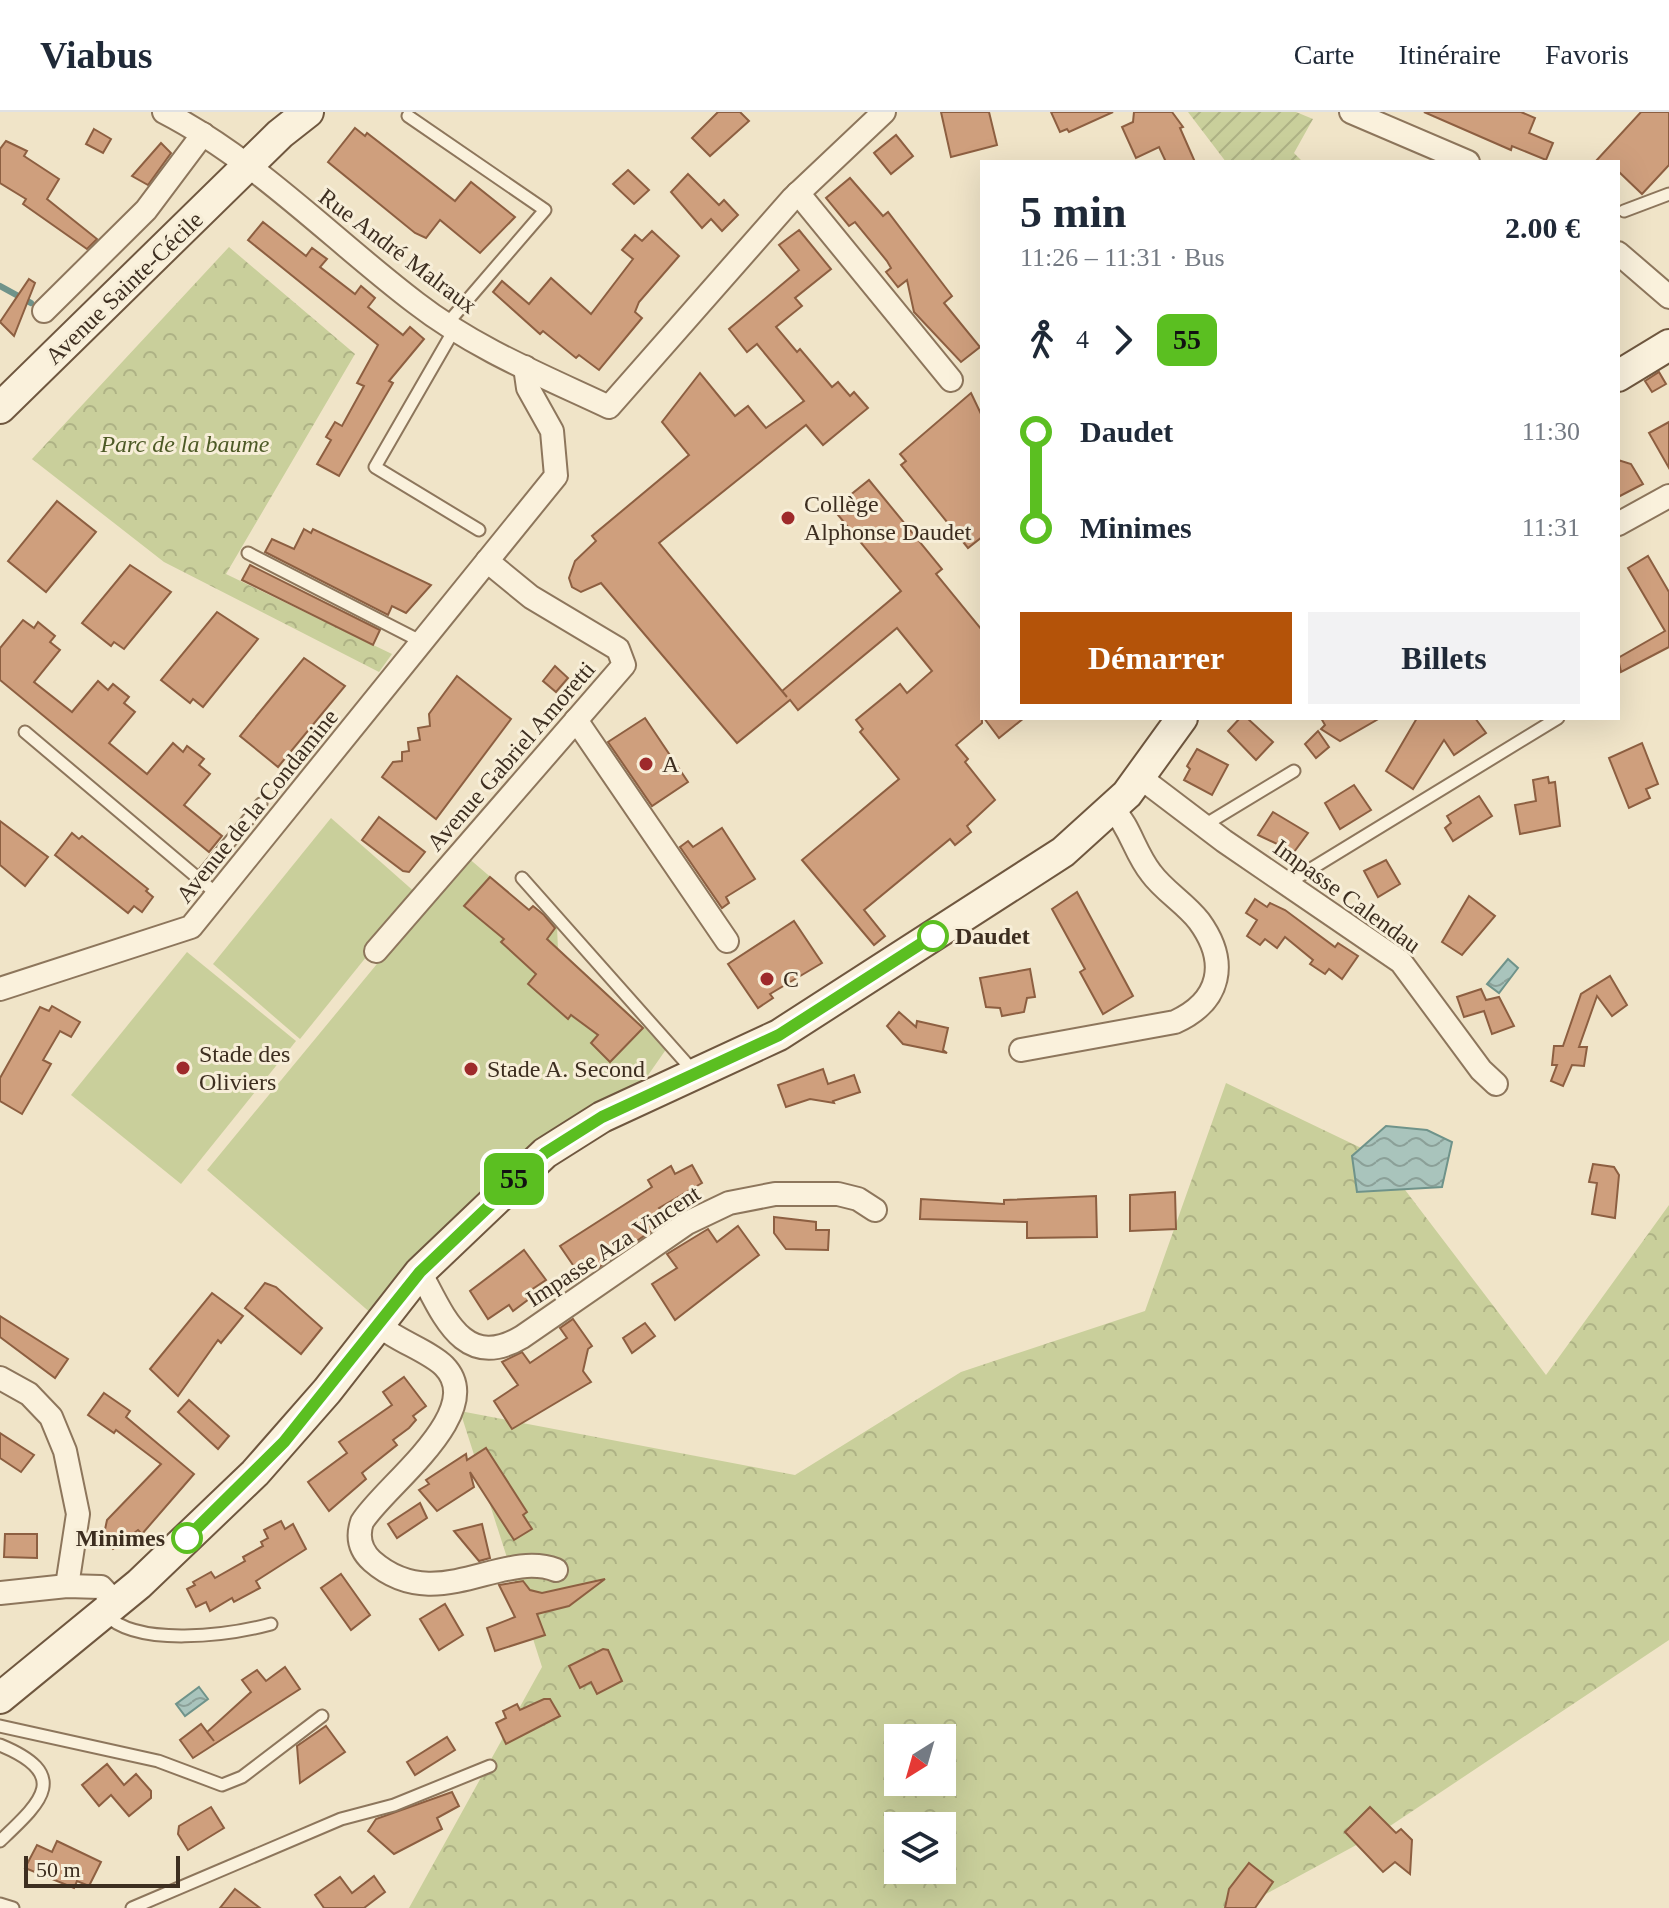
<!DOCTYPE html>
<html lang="fr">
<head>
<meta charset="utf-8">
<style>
  :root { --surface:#fff; --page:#f2f2f3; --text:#1f2937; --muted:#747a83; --line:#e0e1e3; --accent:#b45309 }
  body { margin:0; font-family:"Times New Roman",serif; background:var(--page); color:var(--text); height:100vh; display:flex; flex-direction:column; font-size:30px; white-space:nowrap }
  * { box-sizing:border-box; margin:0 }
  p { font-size:26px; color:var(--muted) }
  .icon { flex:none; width:44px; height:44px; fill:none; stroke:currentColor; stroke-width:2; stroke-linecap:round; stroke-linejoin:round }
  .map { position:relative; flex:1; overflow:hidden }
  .side { position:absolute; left:980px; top:48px; width:640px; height:560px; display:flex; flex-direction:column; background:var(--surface); border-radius:0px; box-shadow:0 8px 32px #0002 }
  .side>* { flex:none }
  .badge { padding:0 16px; border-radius:12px; font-size:28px; line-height:52px }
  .needle { width:52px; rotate:217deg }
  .buttons { position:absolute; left:884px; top:1612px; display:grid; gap:16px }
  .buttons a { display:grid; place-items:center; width:72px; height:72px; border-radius:0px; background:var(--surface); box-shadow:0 8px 32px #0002; font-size:40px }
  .scale { position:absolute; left:24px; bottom:20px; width:156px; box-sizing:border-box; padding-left:8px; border:4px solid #3d2e20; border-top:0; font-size:22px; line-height:28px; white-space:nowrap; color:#3d2e20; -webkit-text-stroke:6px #f7eed8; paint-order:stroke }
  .map>.badge { position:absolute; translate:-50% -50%; box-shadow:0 0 0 4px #fff }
  .legs { display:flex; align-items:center; gap:12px; height:88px; padding:0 40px; font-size:26px }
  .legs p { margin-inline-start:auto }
  .head { display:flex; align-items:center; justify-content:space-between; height:136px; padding:0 40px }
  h1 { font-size:44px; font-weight:700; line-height:60px }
  .cta { display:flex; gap:16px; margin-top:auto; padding:16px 40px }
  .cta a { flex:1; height:92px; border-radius:0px; background:var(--accent); color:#fff; font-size:32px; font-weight:700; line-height:92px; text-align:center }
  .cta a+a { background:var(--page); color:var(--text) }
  ul { padding:0 40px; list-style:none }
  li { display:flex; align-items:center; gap:28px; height:96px; font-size:30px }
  li i { display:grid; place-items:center; width:12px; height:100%; margin:0 10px; background:currentColor }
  li i::after { content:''; width:20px; height:20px; margin:-10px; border:6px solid; border-radius:50%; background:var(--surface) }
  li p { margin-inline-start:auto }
  li:first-child i { background:linear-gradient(#0000 50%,currentColor 0) }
  li:last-child i { background:linear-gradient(currentColor 50%,#0000 0) }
  header { display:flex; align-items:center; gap:48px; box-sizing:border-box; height:112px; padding:0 40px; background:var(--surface); border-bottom:2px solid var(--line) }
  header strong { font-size:38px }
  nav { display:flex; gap:44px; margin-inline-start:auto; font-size:28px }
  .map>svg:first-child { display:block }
  .forest { fill:url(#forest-crowns); fill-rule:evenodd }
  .garden { fill:url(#garden-furrows) }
  .pitch { fill:#c9cf9b }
  .water { fill:url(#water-waves); stroke:#6f938a; stroke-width:2 }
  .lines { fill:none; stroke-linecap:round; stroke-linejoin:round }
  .stream { stroke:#6f938a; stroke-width:6 }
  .building { fill:#cf9f7d; stroke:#8d5f41; stroke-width:2 }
  .lane-casing { stroke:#8d765c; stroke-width:15 }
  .street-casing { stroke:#8d765c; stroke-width:26 }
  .secondary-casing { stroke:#6f573f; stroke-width:34 }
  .lane { stroke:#faf1dc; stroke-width:11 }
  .street { stroke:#faf1dc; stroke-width:22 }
  .secondary { stroke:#faf1dc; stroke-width:30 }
  .line-1-casing { stroke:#fff; stroke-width:18 }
  .line-1 { stroke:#5bbf21; stroke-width:12 }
  .poi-dot { fill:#9e2a2b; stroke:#f7eed8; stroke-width:3 }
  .stop-1-dot { fill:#fff; stroke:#5bbf21; stroke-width:4 }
  .labels { text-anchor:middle; stroke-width:6; stroke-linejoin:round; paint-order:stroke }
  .street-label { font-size:24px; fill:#3d2e20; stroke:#f7eed8 }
  .park-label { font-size:24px; font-style:italic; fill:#4d5a26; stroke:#f7eed8 }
  .poi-label { font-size:24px; fill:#3d2e20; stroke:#f7eed8; text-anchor:start }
  .stop-label { font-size:24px; font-weight:bold; fill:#3d2e20; stroke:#f7eed8; text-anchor:start }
</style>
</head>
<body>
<header>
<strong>Viabus</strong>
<nav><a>Carte</a><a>Itinéraire</a><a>Favoris</a></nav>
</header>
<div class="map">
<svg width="1669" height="1796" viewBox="0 0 1669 1796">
  <defs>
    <pattern id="forest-crowns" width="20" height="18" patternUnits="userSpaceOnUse" patternTransform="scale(2)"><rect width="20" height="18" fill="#c9cf9b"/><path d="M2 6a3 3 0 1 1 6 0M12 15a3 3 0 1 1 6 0" fill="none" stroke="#aeb285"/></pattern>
    <pattern id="garden-furrows" width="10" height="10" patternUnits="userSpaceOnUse" patternTransform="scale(2)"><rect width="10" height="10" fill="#c9cf9b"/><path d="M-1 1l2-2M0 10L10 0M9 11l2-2" fill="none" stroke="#aeb285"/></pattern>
    <pattern id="water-waves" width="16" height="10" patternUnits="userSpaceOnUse" patternTransform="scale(2)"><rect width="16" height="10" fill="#a9c4bc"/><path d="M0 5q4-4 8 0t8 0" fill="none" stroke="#8ba098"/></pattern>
  </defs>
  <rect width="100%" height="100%" fill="#f0e4c8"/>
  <g class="forest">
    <path d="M229,135L355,242L226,462L392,542L379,560L164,450L32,347Z"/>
    <path d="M1226,971L1380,1045L1546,1263L1669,1093V1528L1384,1718L1240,1796H409L542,1555L460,1299L795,1363L961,1260L1145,1199ZM898,1626H942V1670H898ZM898,1714H942V1758H898Z"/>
  </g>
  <path class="garden" d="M1188,0H1296L1313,7L1294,41L1303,50H1226Z"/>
  <g class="pitch">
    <path d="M331,706L417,782L300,927L213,852Z"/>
    <path d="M466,744L529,798L533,794L557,815L558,837L667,936L637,979L373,1203L207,1058Z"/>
    <path d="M187,840L296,929L181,1072L71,983Z"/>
  </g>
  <g class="water">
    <path d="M1508,847L1518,856L1499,881L1487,872Z"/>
    <path d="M1386,1014L1427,1018L1452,1030L1442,1075L1357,1080L1352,1044Z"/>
    <path d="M199,1575L208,1587L185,1604L176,1592Z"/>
  </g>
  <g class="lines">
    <path class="stream" d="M0,174L31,191"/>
  </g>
  <g class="building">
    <path d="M718,0H740L749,9L710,44L692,26Z"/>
    <path d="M941,0H989L997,33L951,45Z"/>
    <path d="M1051,0H1113L1069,20L1067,17L1060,20Z"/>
    <path d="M1134,0H1172L1183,15L1180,16L1195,50H1166L1159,35L1136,46L1122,15L1133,10Z"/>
    <path d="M1424,0H1521L1535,6L1529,21L1553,31L1546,48L1512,34L1511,38Z"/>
    <path d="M1641,0H1669V53L1642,82L1618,59V50H1595Z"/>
    <path d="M355,16L365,24L367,21L455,89L471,70L515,105L480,141L440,108L426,126L415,121L328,50Z"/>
    <path d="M94,17L111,27L103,41L86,32Z"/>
    <path d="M896,23L913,44L891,62L874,41Z"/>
    <path d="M6,29L27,39L24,44L59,67L47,87L97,127L87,137L23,92L26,87L0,71V37Z"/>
    <path d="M161,31L171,41L148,73L132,64Z"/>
    <path d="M628,58L649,78L634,92L613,72Z"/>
    <path d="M688,62L719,93L724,88L738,103L722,119L711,107L702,116L671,80Z"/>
    <path d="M850,66L883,104L888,100L952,184L944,191L980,235L961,250L914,200L907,168L898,175L886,160L891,156L887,149L855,110L849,114L826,86Z"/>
    <path d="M263,110L306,144L312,136L327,147L320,155L355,182L361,174L375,186L368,195L403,223L410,215L424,227L389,269L393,271L339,364L317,352L331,328L326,325L335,310L342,314L364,274L357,271L378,233L248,128Z"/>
    <path d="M799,118L831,157L795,186L802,194L776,215L797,240L800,237L832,275L838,270L850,284L854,280L868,296L823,333L806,313L659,431L787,585L782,579L901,479L833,397L869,368L942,457L936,462L982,518V611L956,633L968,647L965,650L995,688L967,714L971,720L955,733L950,727L864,798L885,824L874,833L802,748L899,667L860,620L863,617L856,608L900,572L907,581L932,559L897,516L798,598L790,588L737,631L601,471L581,480L572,475L569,466L575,449L596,429L592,424L689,343L662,310L700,261L735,304L748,294L766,316L804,289L757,232L747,240L729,217L799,158L779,133Z"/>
    <path d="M652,119L679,144L639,190L635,200L642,206L599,258L579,243L576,246L543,219L540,222L493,180L502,169L529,192L551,166L591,202L633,147L622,138L635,123L642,129Z"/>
    <path d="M29,167L35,171L14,224L0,210Z"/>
    <path d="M1659,260L1666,272L1652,280L1645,269Z"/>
    <path d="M971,281L982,304V425L968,436L901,353L906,349L900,342Z"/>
    <path d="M1669,310V356L1649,321Z"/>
    <path d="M1618,348L1631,352L1643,372L1618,385Z"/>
    <path d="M57,389L96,420L46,480L8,449Z"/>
    <path d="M304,417L311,421L313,417L431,473L406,501L392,494L388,503L265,440L272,427L294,437Z"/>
    <path d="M1648,444L1669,480V535L1621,560L1618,546L1665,519L1628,456Z"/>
    <path d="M130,453L171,480L124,537L114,530L111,534L82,511Z"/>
    <path d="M250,453L380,518L373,533L242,468Z"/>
    <path d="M217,500L258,527L203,595L193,587L190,591L161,568Z"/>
    <path d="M23,508L34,516L38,510L55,524L50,530L60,538L34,570L72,600L98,569L108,578L113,572L129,585L124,591L135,600L109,631L147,662L173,631L183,640L187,634L204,647L199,653L210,662L184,693L222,724L209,740L0,568V536Z"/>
    <path d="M304,546L345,574L278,655L240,624Z"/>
    <path d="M555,554L568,566L556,580L543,569Z"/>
    <path d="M457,564L511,607L436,707L382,665L393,650L402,649V640L409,639L408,630L420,628L418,616L430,614L429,602Z"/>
    <path d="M645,606L688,670L652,694L608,630Z"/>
    <path d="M984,606H1024L999,626Z"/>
    <path d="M1240,606H1247L1273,630L1256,648L1228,619Z"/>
    <path d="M1321,606H1380L1340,629L1321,617L1325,613Z"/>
    <path d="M1417,606H1475L1486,621L1454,643L1444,628L1413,677L1386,659Z"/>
    <path d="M1318,619L1329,635L1316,646L1305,632Z"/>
    <path d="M1642,631L1658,672L1646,677L1650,686L1629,696L1609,646Z"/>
    <path d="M1197,637L1228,653L1212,683L1184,668L1190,657L1187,654Z"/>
    <path d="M1548,665L1549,671L1555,670L1560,714L1520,722L1515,693L1536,689L1533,668Z"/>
    <path d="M1354,673L1371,698L1340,717L1325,691Z"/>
    <path d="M1479,684L1492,704L1453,729L1445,716L1451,711L1447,704Z"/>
    <path d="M1273,700L1308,721L1294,740L1258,723Z"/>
    <path d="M379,705L425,740L409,760L403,759L362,728Z"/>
    <path d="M0,709L48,745L25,774L0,753Z"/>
    <path d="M722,716L755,767L726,785L729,791L722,796L680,735L688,729L693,735Z"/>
    <path d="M72,721L79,727L82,724L148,777L146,779L153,785L142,800L134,794L128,801L55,743Z"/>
    <path d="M1386,748L1400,772L1378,785L1364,759Z"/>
    <path d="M490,765L529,798L533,794L544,803L555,816L547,827L643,916L610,950L591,931L598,923L571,903L568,907L528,872L536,862L501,830L504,827L464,794Z"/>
    <path d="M1077,780L1133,884L1103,902L1080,860L1085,857L1052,797Z"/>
    <path d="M1469,784L1495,804L1462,843L1442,830Z"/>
    <path d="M1255,787L1267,795L1270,791L1285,798L1335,835L1338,831L1358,844L1342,867L1329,857L1325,862L1310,852L1313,848L1285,825L1277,836L1265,827L1260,833L1247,824L1257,808L1246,801Z"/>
    <path d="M794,809L822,851L770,882L773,886L758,896L728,852Z"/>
    <path d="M1030,857L1035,885L1027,886L1024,900L1002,904L1000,896L986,895L980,866Z"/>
    <path d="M1610,864L1627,893L1612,904L1597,884L1579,935H1587L1584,954L1572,953L1563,974L1551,969L1557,953H1552L1554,934H1563L1581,882Z"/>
    <path d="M1481,877L1486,888L1499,885L1514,914L1492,922L1484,899L1464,905L1457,885Z"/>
    <path d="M52,894L80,910L71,925L60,919L43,948L51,952L22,1002L0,989V966L40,895L49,899Z"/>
    <path d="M899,900L916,915L917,909L948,916L943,938L947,941L903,932L887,914Z"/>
    <path d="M823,957L828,972L854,963L860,980L833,989L834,991L810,987L786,995L778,973Z"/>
    <path d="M1593,1052L1614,1055L1619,1063L1615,1106L1592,1102L1597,1071L1589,1070Z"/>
    <path d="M692,1053L702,1071L659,1096L667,1108L599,1155L592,1145L575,1156L560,1134L652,1075L648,1068L671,1054L675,1062Z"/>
    <path d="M1175,1080L1176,1117L1130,1119V1083Z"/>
    <path d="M1096,1084L1097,1125L1027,1126V1110L920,1107L921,1087L1004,1092V1088Z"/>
    <path d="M774,1105L816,1110V1118H829L828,1138L786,1137L774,1121Z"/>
    <path d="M738,1114L759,1143L675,1208L652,1172L677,1156L667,1142L708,1117L717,1130Z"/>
    <path d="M524,1138L546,1168L525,1182L529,1187L513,1199L509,1193L488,1207L470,1179Z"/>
    <path d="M265,1171L276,1175L322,1216L301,1242L245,1196Z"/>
    <path d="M212,1181L243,1204L221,1231L218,1228L178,1284L150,1257Z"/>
    <path d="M0,1204L68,1247L55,1266L0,1225Z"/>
    <path d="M573,1207L592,1234L588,1237L583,1259L591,1270L512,1317L494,1289L518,1273L502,1250L522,1240L530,1251L567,1226L560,1216Z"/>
    <path d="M645,1211L655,1224L632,1241L623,1226Z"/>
    <path d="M404,1265L426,1294L413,1304L416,1308L409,1316L393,1328L397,1333L362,1361L366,1367L329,1399L308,1370L347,1341L339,1330L392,1293L383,1280Z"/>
    <path d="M104,1281L130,1299L126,1305L194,1362L142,1422L138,1418L113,1437L103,1427L107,1408L161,1352L116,1318L114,1321L88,1303Z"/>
    <path d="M189,1288L229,1324L218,1337L178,1300Z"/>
    <path d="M0,1321L34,1343L21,1360L0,1346Z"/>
    <path d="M486,1336L527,1400L523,1403L532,1417L514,1428L470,1360L474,1375L437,1399L419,1378L429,1372L426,1368L466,1342L467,1348Z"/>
    <path d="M420,1391L427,1406L397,1426L388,1412Z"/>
    <path d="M281,1409L285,1417L293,1412L306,1437L256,1469L260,1476L234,1490L232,1486L210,1499L206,1490L196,1495L187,1477L195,1473L193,1470L211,1460L215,1466L245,1449L243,1445L263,1434L261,1430L268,1426L264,1418Z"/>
    <path d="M482,1412L490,1446L479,1449L454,1419Z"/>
    <path d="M5,1422H37V1446L4,1445Z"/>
    <path d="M341,1462L370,1503L351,1518L321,1476Z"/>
    <path d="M605,1467L569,1494L537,1502L545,1523L495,1539L487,1516L515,1505L499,1473L523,1469L530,1478L542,1481Z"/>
    <path d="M445,1492L463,1523L439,1538L420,1507Z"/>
    <path d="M603,1537L608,1538L622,1569L597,1582L591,1570L580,1576L569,1554Z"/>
    <path d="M285,1555L300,1577L193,1646L180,1628L201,1612L214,1629L207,1620L251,1580L242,1568L257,1558L266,1569Z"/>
    <path d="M544,1587H550L560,1604L506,1632L496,1611L506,1606L503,1599L517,1592L520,1598Z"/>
    <path d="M326,1614L345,1640L300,1671L297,1634Z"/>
    <path d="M447,1625L455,1638L415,1663L407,1650Z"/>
    <path d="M107,1652L124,1673L136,1662L151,1679V1686L129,1704L111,1683L99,1694L82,1673Z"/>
    <path d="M452,1680L459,1694L437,1706L442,1717L394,1742L368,1719L376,1707Z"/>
    <path d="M211,1695L224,1716L188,1738L178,1722L179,1714Z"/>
    <path d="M1370,1695L1396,1721L1401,1717L1412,1728L1410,1762L1395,1750L1383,1760L1345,1720Z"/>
    <path d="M57,1729L101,1750L89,1774L77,1769L74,1776L25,1756L37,1733L52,1740Z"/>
    <path d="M1249,1751L1273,1770L1255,1796H1225L1229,1777Z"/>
    <path d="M374,1764L385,1780L364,1796H324L315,1783L340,1765L352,1781Z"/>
    <path d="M235,1777L260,1796H220Z"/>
  </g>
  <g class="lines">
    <defs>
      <g id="lane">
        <path d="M408,4L545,98L446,213"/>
        <path d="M1624,99L1669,82"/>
        <path d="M454,218L375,355L479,418"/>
        <path d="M248,441L422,530"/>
        <path d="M25,620L218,783"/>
        <path d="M1203,714L1294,659"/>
        <path d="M522,766L695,961"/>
        <path d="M199,767L261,692"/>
        <path d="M1288,771L1558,606"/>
        <path d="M105,1502C137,1536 230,1523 271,1512"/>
        <path d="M0,1614L158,1649L222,1673L242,1665L322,1604"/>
        <path d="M0,1633C73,1663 40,1691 0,1729"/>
        <path d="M0,1792L13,1796"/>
        <path d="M132,1796L341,1707L394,1693L490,1654"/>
      </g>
      <g id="street">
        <path d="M164,0C257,48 333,128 416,191C474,236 543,264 609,295L792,87L884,0"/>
        <path d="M1351,0L1468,50"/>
        <path d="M798,81L951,268"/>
        <path d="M1618,141L1669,185"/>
        <path d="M44,199L146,98L203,22"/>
        <path d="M1618,412L1669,384"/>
        <path d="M576,608L727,829"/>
        <path d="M1141,666L1224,729L1401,850L1481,958L1496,972"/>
        <path d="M376,839L624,553L618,537L531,485L487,449"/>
        <path d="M0,877L191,815L556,364L552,319L528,276L525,255"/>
        <path d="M1021,938L1175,910C1221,889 1229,850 1199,809C1185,791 1164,779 1151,761C1135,741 1130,715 1113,697"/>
        <path d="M420,1160C443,1202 463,1260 522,1225L687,1111L729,1091L775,1082H838L858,1087L875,1098"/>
        <path d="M377,1212C397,1229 429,1239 444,1254C489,1300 384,1374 362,1410C357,1425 360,1438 372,1449C436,1505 501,1437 556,1458"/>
        <path d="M0,1266L29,1282L51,1305L65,1339L78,1402L67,1474"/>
        <path d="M0,1481L67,1474L101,1475L116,1491"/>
      </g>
      <g id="secondary">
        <path d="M1618,264L1669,233"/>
        <path d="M0,296L280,22L308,0"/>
        <path d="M0,1586L139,1472L255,1361L327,1279L420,1160L545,1041L602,1005L779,923L1063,740L1127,682L1182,606"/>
      </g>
    </defs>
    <use href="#lane" class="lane-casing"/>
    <use href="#street" class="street-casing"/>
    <use href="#secondary" class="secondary-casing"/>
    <use href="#lane" class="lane"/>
    <use href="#street" class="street"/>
    <use href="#secondary" class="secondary"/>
  </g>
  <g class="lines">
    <defs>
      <path id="line-1" d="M187,1426L284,1330L420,1160L545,1041L602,1005L779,923L933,824"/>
    </defs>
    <use href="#line-1" class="line-1-casing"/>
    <use href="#line-1" class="line-1"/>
  </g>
  <g class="poi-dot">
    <circle cx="788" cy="406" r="8"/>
    <circle cx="646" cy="652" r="8"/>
    <circle cx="767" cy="867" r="8"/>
    <circle cx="183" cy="956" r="8"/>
    <circle cx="471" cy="957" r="8"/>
  </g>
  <g class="stop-1-dot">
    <circle cx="933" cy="824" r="14"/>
    <circle cx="187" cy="1426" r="14"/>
  </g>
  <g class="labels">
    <g class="street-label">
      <text transform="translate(398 139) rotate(37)" y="8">Rue André Malraux</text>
      <text transform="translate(124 176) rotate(-44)" y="8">Avenue Sainte-Cécile</text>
      <text transform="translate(511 644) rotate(-49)" y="8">Avenue Gabriel Amoretti</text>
      <text transform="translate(257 694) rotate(-51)" y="8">Avenue de la Condamine</text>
      <text transform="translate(1347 784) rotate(36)" y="8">Impasse Calendau</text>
      <text transform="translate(613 1134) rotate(-33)" y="8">Impasse Aza Vincent</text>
    </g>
    <g class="park-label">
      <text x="185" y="340">Parc de la baume</text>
    </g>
    <g class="poi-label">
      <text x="804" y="400">Collège<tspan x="804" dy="28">Alphonse Daudet</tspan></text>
      <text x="662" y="660">A</text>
      <text x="783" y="875">C</text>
      <text x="199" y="950">Stade des<tspan x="199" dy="28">Oliviers</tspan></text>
      <text x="487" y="965">Stade A. Second</text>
    </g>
    <g class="stop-label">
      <text x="955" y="832">Daudet</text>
      <text x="165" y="1434" text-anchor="end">Minimes</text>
    </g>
  </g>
</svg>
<div class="buttons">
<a><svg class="needle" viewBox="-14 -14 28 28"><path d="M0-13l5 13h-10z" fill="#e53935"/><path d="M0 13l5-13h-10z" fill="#747a83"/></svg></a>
<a><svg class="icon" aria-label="layers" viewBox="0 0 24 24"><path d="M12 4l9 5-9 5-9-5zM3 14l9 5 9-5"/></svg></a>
</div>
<div class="scale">50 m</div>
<b class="badge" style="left:514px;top:1067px;background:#5bbf21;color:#111">55</b>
<section class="side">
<div class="head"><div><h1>5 min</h1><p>11:26 – 11:31 · Bus</p></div><b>2.00 €</b></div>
<div class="legs"><svg class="icon" aria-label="walk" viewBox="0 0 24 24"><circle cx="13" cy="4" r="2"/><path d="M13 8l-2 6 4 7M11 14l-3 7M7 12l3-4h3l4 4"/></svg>4<svg class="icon" aria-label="forward" viewBox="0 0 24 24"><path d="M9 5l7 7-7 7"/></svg><b class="badge" style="background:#5bbf21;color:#111">55</b></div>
<ul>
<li><i style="color:#5bbf21"></i><b>Daudet</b><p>11:30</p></li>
<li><i style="color:#5bbf21"></i><b>Minimes</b><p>11:31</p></li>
</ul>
<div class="cta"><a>Démarrer</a><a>Billets</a></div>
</section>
</div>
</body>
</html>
